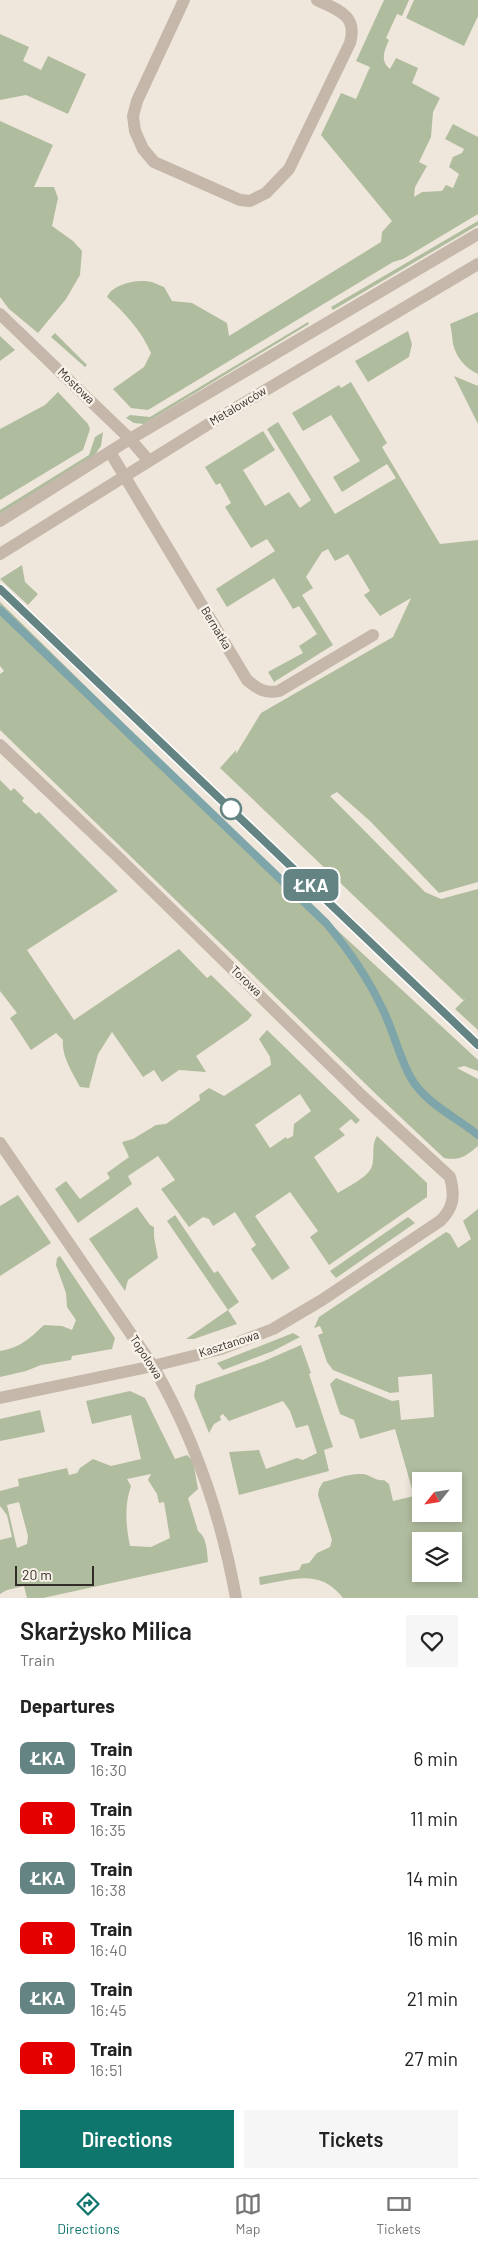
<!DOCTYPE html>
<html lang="en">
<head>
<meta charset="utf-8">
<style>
  :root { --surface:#fff; --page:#f6f6f6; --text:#222; --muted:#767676; --line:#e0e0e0; --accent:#0f766e }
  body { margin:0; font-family:Barlow,sans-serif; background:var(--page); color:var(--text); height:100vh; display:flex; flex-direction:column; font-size:19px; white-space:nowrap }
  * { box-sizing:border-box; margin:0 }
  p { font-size:16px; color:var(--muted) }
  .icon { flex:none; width:28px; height:28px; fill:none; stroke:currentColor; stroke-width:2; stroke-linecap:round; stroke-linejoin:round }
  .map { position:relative; height:1598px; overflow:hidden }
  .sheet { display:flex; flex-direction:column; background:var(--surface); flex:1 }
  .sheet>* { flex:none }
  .badge { padding:0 10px; border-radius:8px; font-size:18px; line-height:32px }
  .needle { width:32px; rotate:240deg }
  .controls { position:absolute; left:412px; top:1472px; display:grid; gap:10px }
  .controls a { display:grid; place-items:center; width:50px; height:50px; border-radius:0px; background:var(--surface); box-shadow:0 2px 8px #0003; font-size:25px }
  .scale { position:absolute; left:15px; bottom:12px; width:79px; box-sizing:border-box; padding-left:5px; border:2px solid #342c28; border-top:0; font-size:14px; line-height:18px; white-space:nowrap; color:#342c28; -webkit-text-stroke:4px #f7f1e8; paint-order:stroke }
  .map>.badge { position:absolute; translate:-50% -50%; box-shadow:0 0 0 2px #fff }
  h2 { padding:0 20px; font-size:19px; line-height:45px }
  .round { display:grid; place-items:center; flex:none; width:52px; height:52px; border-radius:0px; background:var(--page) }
  .headline { display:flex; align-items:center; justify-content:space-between; height:85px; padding:0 20px }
  h1 { font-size:24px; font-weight:600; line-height:38px }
  .button { display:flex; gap:10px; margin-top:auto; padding:10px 20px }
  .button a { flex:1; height:58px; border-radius:0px; background:var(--accent); color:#fff; font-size:20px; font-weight:600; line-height:58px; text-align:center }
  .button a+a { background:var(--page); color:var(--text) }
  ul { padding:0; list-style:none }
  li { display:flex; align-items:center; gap:15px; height:60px; padding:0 20px }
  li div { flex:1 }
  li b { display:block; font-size:19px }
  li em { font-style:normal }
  li .badge { min-width:55px; font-weight:700; text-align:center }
  .tabs { display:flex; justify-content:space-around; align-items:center; height:70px; border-top:1px solid var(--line); background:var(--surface); font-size:14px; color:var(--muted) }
  .tabs a { display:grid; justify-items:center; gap:2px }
  .tabs .on { color:var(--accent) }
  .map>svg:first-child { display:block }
  .green { fill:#b0bc9e; fill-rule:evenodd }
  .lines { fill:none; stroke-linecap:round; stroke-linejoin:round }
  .stream { stroke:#7ea5a9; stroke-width:8 }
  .service { stroke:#c5b7a9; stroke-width:12 }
  .minor { stroke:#c5b7a9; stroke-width:12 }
  .tertiary { stroke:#c5b7a9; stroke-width:12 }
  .rail { stroke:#342c28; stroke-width:4; stroke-dasharray:1 4; stroke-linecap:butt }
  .line-casing { stroke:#fff; stroke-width:11 }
  .line { stroke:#648483; stroke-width:8 }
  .stop-dot { fill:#fff; stroke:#648483; stroke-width:2.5 }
  .labels { text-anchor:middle; stroke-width:5; stroke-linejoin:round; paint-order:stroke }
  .street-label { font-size:12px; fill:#342c28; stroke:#f7f1e8 }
</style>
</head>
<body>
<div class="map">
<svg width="478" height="1598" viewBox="0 0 478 1598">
  <rect width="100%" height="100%" fill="#efe7dc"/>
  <g class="green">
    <path d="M384,0H409L402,16L397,14L386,38L389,40C384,51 380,61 390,69L396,58L418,68L412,83L440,98L433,112L431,137L419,162L427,166L415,187L414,197L422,192L442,191L446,185L453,188L459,174L449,167L453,157L462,153L464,149L445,139L453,124L478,137V214L403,259L393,262L148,410L131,408L113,389L144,367L151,353C141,330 125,313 107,297C112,285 133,280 145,281C151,281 159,285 164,287L172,301L192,303L227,323L229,336L381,242L382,232L392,221L321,135L341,93L356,99L370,67L356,61Z"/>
    <path d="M414,0H478V16L464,46L406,18Z"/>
    <path d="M0,34L29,47L23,61L41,70L48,56L86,74L68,114L26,95L0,100Z"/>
    <path d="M0,121L53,145L34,187H54L58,198L52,226L73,241L82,251L80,275L66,299L38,333L9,309L0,297Z"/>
    <path d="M478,221V225L333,310L331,307Z"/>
    <path d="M478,312V374C466,369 456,357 453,344C452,337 452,331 450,324Z"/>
    <path d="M308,322L309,324L144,424L134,423L126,418L130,415L150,417Z"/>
    <path d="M408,331L412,344L409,357L368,382L355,361Z"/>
    <path d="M55,333L87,365L85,367L51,337Z"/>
    <path d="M0,336L15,350L0,361Z"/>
    <path d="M454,376L478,386V424Z"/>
    <path d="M351,382L387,443L382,447L440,544L478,540V882L439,893L370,821L337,792L330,796L425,892L441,899L478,889V1030L455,1009L465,999L463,1000L220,768L236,750V754L261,713L393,637L411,598L380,616L364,595L370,591L348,554L335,561L328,549L322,552L306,577L313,588L302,595L333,645L274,682L268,672L303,653L299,646L317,634L299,606L293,609L274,578L227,607L216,589L275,551L267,539L251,548L225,507L231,503L220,483L216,485L205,467L263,431L275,450L243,470L265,506L289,492L300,508L311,500L267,429L278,422L335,514L396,478L387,464L342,492L333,477L360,461L331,415L303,431L292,413L339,385L341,388Z"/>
    <path d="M58,392L88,424L90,429L83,450L0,500V429L45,405Z"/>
    <path d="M103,432L101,446L94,456L0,514V510L89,455L95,437Z"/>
    <path d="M22,565L25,582L38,594L28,605L0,579Z"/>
    <path d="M0,602L286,883L478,1060V1071L464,1066L457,1068L478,1079V1146C466,1156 460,1161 444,1158L378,1096L0,730V674L4,671L0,666Z"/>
    <path d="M0,780L11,791L14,788L24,798L22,801L36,814L39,812L118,891L27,950L74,1020L179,949L207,978L211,975L252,1015L248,1020L196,1056L206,1072L179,1070L162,1082L154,1070L143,1077L112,1032L98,1054L89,1088L80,1087C73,1073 61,1056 63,1040L56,1033L31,1050L10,1018L17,1013L0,991Z"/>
    <path d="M267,1030L360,1120L356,1124L351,1119L339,1129L345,1135L314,1157L338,1193C347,1187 369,1177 372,1166C375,1156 371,1145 377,1136L427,1183V1197L329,1265L310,1237L318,1231L290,1192L255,1216L290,1268L272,1280L251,1249L256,1245L235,1212L213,1226L209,1219L203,1217L189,1227L161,1189L175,1180L158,1156L128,1176L132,1184L78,1223L55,1189L66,1181L80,1199L110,1178L107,1173L129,1157L122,1142L133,1139L156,1125L166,1124L200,1100L199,1095L209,1088L224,1096L271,1065L270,1057L259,1039ZM300,1094L311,1111L294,1124L293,1136L287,1139L286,1137L270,1148L255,1125Z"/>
    <path d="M18,1195L51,1243L0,1276V1206Z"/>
    <path d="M137,1207L150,1225L154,1227V1237L158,1258L128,1280L125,1291L89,1239Z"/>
    <path d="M478,1209V1598H343C320,1568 292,1580 260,1585L259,1577L299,1570L302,1564L309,1563L317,1553L330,1547L332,1540L318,1495L319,1489L323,1482C335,1479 350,1473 362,1474C370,1474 376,1482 384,1480L389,1484L393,1501L414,1496L395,1429L360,1439L354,1420L340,1414L330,1384L336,1378L392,1401L399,1400L401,1420L434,1417L432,1374L398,1377L399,1392L390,1393L333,1370L327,1362L318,1335L323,1333L320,1326L314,1328L319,1317L446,1232L450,1234L458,1248L471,1239L463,1221ZM421,1481H454V1514H421ZM421,1541H454V1574H421Z"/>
    <path d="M175,1215L214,1273L218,1271L239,1302L228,1310L237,1324L194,1339H186L228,1310L167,1221Z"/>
    <path d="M408,1217L415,1223L336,1278L330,1271Z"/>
    <path d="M60,1256L115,1338L112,1349L72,1356L71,1360L41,1365L26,1371L0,1377V1351C20,1348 30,1338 44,1325L62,1326L72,1330L76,1320L67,1307L66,1293L56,1265L57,1258Z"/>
    <path d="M293,1333L300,1337L273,1351L223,1370L217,1363Z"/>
    <path d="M301,1345L311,1373L309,1374L333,1447L324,1450L329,1471L239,1495L229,1452L259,1450L266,1469L297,1458L303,1460L317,1453L308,1425L296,1428L290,1411L283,1401L229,1421L223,1414L220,1416L221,1420L214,1424L209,1433L194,1396L196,1385L262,1362Z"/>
    <path d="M130,1391L145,1398L175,1459L187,1455L193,1461L198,1489L188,1498L198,1531C207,1537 207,1552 208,1562L43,1598H27L24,1586L7,1590L0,1594V1540L12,1537L7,1515L0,1506V1491L19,1486L18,1479L67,1468L69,1475L77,1473L80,1468L93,1459L111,1466L141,1459L131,1415L92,1424L86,1401ZM151,1474L148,1480L157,1494L159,1503L164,1502L170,1538L151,1547L130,1546C126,1526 124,1506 131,1486L127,1479ZM19,1502L28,1536L27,1544L17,1548L7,1505Z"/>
    <path d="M40,1410L45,1432L0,1441V1419Z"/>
  </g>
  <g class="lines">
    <path class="stream" d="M0,610L326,923C349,950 368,978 383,1010C394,1032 399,1057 411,1078C425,1103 456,1117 478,1135"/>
    <path class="service" d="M184,0L137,101L133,116L135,131L143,149L154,162L240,200L250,201L266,193L289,169L350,43C358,15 338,10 317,0"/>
    <g class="minor">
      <path d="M0,314L130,439L149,461"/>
      <path d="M110,452L247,680C258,689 265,694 279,691L373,635"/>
      <path d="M0,745L118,857L361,1095L450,1177C455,1195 454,1208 440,1221L322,1300L273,1329L221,1349L153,1366L0,1398"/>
      <path d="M0,1143L153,1366C195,1439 221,1515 236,1598"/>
    </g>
    <g class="tertiary">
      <path d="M0,521L130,439L478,234"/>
      <path d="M0,554L207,425L478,264"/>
    </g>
    <path class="rail" d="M0,589L478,1045"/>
  </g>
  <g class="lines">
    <defs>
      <path id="line" d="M0,589L478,1045"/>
    </defs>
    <use href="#line" class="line-casing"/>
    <use href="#line" class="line"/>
  </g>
  <circle class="stop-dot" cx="231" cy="809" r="10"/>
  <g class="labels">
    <g class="street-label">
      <text transform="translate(76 386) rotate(44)" y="4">Mostowa</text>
      <text transform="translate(238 406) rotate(-31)" y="4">Metalowców</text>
      <text transform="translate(216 628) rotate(59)" y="4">Bernatka</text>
      <text transform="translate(246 981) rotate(44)" y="4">Torowa</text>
      <text transform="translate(229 1344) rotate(-18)" y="4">Kasztanowa</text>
      <text transform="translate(146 1357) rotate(57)" y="4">Topolowa</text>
    </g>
  </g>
</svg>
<div class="controls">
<a><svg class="needle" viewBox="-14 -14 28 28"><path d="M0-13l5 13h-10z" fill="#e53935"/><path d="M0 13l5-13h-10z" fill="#767676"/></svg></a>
<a><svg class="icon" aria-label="layers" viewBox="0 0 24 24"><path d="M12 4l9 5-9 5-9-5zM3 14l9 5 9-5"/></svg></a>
</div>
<div class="scale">20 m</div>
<b class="badge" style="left:311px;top:885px;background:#648483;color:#fff">ŁKA</b>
</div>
<section class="sheet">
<div class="headline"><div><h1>Skarżysko Milica</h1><p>Train</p></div><a class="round"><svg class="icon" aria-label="heart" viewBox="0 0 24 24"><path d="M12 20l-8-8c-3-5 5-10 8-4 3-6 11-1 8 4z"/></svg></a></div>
<h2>Departures</h2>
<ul>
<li><span class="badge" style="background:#648483;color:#fff">ŁKA</span><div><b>Train</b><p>16:30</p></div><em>6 min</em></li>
<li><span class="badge" style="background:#e50000;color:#fff">R</span><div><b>Train</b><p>16:35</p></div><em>11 min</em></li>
<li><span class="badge" style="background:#648483;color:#fff">ŁKA</span><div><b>Train</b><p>16:38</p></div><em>14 min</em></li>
<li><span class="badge" style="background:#e50000;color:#fff">R</span><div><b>Train</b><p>16:40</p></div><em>16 min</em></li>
<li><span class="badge" style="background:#648483;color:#fff">ŁKA</span><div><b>Train</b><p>16:45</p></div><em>21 min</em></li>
<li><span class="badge" style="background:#e50000;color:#fff">R</span><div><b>Train</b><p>16:51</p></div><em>27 min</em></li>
</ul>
<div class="button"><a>Directions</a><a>Tickets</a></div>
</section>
<nav class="tabs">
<a class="on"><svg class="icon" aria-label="directions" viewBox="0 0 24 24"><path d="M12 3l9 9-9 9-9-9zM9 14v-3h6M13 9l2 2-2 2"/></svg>Directions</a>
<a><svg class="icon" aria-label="map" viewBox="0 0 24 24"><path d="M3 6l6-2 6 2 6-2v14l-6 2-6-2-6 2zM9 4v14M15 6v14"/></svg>Map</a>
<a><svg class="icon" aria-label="tickets" viewBox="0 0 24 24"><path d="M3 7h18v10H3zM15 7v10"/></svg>Tickets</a>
</nav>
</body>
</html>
